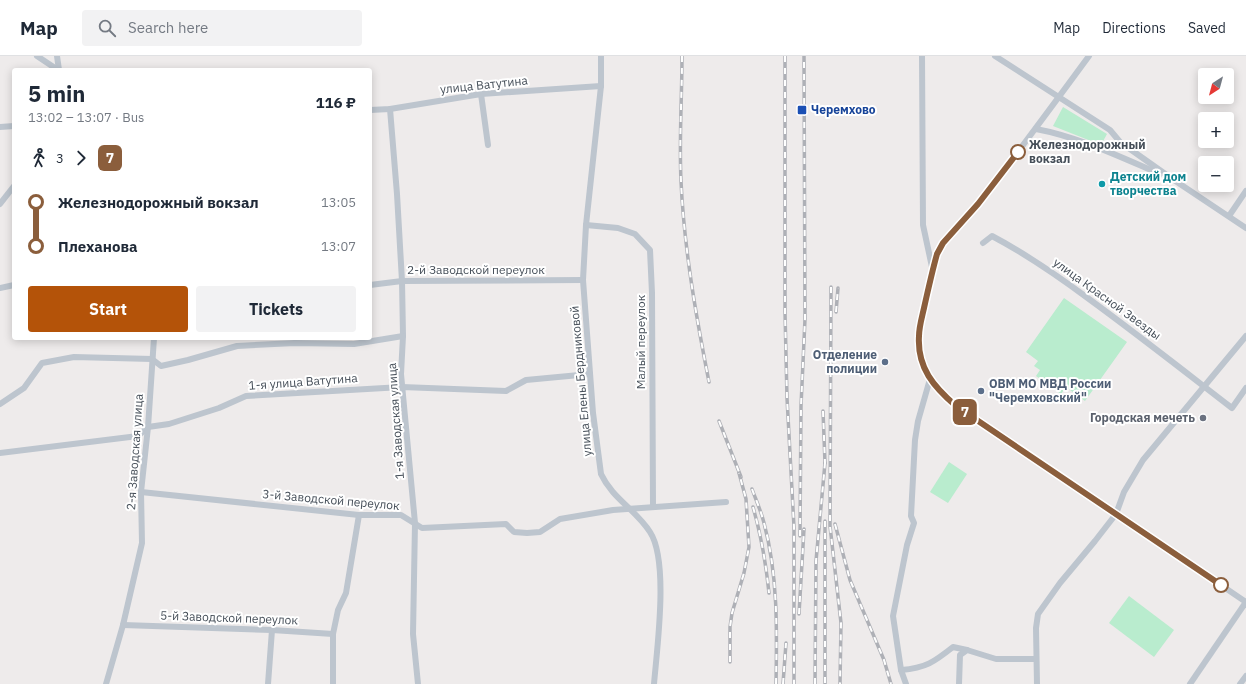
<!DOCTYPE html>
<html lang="en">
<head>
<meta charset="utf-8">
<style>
  :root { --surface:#fff; --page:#f2f2f3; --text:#1f2937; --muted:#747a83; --line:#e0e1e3; --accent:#b45309 }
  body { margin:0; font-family:"IBM Plex Sans",sans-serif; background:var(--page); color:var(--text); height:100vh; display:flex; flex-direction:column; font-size:15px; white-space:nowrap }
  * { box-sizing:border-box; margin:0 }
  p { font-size:13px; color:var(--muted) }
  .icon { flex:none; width:22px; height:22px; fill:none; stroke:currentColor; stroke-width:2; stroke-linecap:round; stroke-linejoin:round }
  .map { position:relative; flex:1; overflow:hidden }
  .drawer { position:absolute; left:12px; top:12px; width:360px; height:272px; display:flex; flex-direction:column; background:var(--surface); border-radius:4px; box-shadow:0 2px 10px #0003 }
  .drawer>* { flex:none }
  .badge { padding:0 8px; border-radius:6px; font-size:14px; line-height:26px }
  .needle { width:26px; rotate:216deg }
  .buttons { position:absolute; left:1198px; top:12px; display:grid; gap:8px }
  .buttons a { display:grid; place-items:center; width:36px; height:36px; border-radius:4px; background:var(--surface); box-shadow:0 2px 10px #0003; font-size:20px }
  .map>.badge { position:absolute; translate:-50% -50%; box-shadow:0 0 0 2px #fff }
  .legs { display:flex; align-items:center; gap:6px; height:44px; padding:0 16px; font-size:13px }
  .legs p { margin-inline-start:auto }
  .head { display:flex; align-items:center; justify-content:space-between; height:68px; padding:0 16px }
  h1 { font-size:22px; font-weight:700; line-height:30px }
  .cta { display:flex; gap:8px; margin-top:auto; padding:8px 16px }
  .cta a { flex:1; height:46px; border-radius:4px; background:var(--accent); color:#fff; font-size:16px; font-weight:700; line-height:46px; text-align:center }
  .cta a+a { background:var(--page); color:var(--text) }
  ul { padding:0 16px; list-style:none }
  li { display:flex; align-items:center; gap:14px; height:44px; font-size:15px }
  li i { display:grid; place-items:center; width:6px; height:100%; margin:0 5px; background:currentColor }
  li i::after { content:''; width:10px; height:10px; margin:-5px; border:3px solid; border-radius:50%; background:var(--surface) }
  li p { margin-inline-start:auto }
  li:first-child i { background:linear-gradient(#0000 50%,currentColor 0) }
  li:last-child i { background:linear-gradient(currentColor 50%,#0000 0) }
  header { display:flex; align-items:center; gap:24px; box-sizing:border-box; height:56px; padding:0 20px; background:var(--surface); border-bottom:1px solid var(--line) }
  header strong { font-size:19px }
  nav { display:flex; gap:22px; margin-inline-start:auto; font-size:14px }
  .search { width:280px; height:36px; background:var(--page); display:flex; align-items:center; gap:10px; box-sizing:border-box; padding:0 14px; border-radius:4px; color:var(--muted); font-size:15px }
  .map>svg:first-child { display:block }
  .green { fill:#b9ecce }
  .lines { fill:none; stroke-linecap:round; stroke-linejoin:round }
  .minor { stroke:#bdc5ce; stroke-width:6 }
  .rail-casing { stroke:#aeb0b6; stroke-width:3.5 }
  .rail { stroke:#fff; stroke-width:2; stroke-dasharray:6; stroke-linecap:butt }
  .line-1-casing { stroke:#fff; stroke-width:9 }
  .line-1 { stroke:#8b5e3c; stroke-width:6 }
  .transit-dot { fill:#1a4fb4; stroke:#fff; stroke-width:1.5 }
  .stop-1-dot { fill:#fff; stroke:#8b5e3c; stroke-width:2 }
  .culture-dot { fill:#0f9aa8; stroke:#fff; stroke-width:1.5 }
  .service-dot { fill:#5c6f8a; stroke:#fff; stroke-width:1.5 }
  .worship-dot { fill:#6b7280; stroke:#fff; stroke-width:1.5 }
  .labels { text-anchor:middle; stroke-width:4; stroke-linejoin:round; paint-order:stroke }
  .street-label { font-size:12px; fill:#454e58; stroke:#fff }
  .transit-label { font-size:12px; font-weight:bold; fill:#164399; stroke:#fff; text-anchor:start }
  .stop-label { font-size:12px; font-weight:bold; fill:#454e58; stroke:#fff; text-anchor:start }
  .culture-label { font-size:12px; font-weight:bold; fill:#0d838f; stroke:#fff; text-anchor:start }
  .service-label { font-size:12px; font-weight:bold; fill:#4e5e75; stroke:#fff; text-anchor:end }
  .worship-label { font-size:12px; font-weight:bold; fill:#5b616d; stroke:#fff; text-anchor:end }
</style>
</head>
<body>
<header>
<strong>Map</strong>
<div class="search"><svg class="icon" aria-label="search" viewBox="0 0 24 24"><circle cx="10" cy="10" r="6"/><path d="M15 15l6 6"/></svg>Search here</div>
<nav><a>Map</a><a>Directions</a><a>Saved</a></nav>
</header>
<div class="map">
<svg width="1246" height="628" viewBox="0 0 1246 628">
  <rect width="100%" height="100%" fill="#eeebeb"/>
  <g class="green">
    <path d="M1063,51L1107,78L1101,89L1053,70Z"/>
    <path d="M1064,242L1127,286L1085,345L1066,331L1061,338L1036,320L1040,314L1034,310L1038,305L1026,296Z"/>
    <path d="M949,406L967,418L948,447L930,436Z"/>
    <path d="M1129,540L1174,574L1154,601L1109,567Z"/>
  </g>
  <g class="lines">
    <g class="minor">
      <path d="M37,0L58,14"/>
      <path d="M57,0L59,14"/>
      <path d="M601,0V30L586,169L583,224L593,357L601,418C612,442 636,454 650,476C669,505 657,592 654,628"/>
      <path d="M922,0L923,169L932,211"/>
      <path d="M995,0L1110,74L1120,86L1171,122L1246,172"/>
      <path d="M1089,0C1053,49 1017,98 979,147C966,164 948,178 937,198C932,215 928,232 925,249C923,259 919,270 919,280C916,312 934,331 957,350L1246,546"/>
      <path d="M481,38L488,89"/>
      <path d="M390,53L397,138L402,225L403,280L401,318L415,467L413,578L418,628"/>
      <path d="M370,54L390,53L481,38L601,30"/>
      <path d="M0,71L14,70"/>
      <path d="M1036,73C1079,81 1120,101 1160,118"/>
      <path d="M0,148L14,130"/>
      <path d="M1229,160L1246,135"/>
      <path d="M586,169L618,172L635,178L650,194L652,237L653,451"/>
      <path d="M983,187L992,180C1026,198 1058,220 1089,243C1137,278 1184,315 1232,352L1246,332"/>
      <path d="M370,229L402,225L583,224"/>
      <path d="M0,232L14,229"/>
      <path d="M0,348L24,332L42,307L74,301L152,303L161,310L188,304L237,290L295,287L354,288L403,280"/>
      <path d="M0,397L138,380L148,371L169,368L219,352L246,340L402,331L506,335L526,324L590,318"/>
      <path d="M141,436L359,459H401L422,472L506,468L514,476L527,477L540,476L560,463L613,454L726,446"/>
      <path d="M123,569L272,574L333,578"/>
      <path d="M901,614C926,612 934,606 953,591L967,594"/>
      <path d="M106,628L123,569L142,487L141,436L148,371L154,282"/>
      <path d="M268,628L272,574"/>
      <path d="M333,628V578L338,554L346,537L359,459"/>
      <path d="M906,628L901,614L893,560L907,489L914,467L911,460L915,384L918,365L930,323"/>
      <path d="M959,628L960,599L967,594L996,603H1036"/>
      <path d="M1037,628L1036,572L1038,558L1060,527L1095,485L1116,458L1124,436L1143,404L1246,280"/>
      <path d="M1190,628L1246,546"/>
      <path d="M1240,628L1246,620"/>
    </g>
    <defs>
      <g id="rail">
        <path d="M682,0C682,41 679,83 681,125C684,192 696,260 709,326"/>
        <path d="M785,0V256L787,342L794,471V628"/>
        <path d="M831,231L830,470L841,567L840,628"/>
        <path d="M836,256L838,232"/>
        <path d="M823,355L825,407"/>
        <path d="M719,365L741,421"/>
        <path d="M752,433C756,444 761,455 764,467C778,519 777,574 776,628"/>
        <path d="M753,451C761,479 766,508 769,537"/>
        <path d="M825,465V628"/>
        <path d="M835,468L850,524L884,604L891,628"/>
        <path d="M800,480L801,350L805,263L804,0"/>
        <path d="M799,558L804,473"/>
        <path d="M730,606V571L732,557L744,517L749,491L746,443L739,417"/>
        <path d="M783,628L786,587"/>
        <path d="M815,628L816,505L825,407"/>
      </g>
    </defs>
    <use href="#rail" class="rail-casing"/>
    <use href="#rail" class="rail"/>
  </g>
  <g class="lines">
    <defs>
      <path id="line-1" d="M1018,96L978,148L943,187L937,198C932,216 928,234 924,252C922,261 919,271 919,280C917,312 934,331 956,350L1221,529"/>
    </defs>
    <use href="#line-1" class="line-1-casing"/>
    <use href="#line-1" class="line-1"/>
  </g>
  <rect class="transit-dot" x="797" y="49" width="10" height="10" rx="2"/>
  <g class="stop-1-dot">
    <circle cx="1018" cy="96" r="7"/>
    <circle cx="1221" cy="529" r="7"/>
  </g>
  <circle class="culture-dot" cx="1102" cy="128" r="4"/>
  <g class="service-dot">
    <circle cx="885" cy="306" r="4"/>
    <circle cx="981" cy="335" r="4"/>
  </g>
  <circle class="worship-dot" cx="1203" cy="362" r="4"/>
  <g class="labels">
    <g class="street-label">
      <text transform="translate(484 29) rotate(-6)" y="4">улица Ватутина</text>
      <text x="476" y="218">2-й Заводской переулок</text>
      <text transform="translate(1107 243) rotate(36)" y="4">улица Красной Звезды</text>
      <text transform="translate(641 286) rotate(-90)" y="4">Малый переулок</text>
      <text transform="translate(581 325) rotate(-95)" y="4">улица Елены Бердниковой</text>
      <text transform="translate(303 326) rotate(-4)" y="4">1-я улица Ватутина</text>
      <text transform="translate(396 365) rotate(-94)" y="4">1-я Заводская улица</text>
      <text transform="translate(135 396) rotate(-86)" y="4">2-я Заводская улица</text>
      <text transform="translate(331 444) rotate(5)" y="4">3-й Заводской переулок</text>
      <text transform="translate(229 562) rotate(2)" y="4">5-й Заводской переулок</text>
    </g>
    <g class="transit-label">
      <text x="811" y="58">Черемхово</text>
    </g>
    <g class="stop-label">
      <text x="1029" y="93">Железнодорожный<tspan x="1029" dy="14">вокзал</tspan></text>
    </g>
    <g class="culture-label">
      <text x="1110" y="125">Детский дом<tspan x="1110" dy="14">творчества</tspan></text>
    </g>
    <g class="service-label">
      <text x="877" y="303">Отделение<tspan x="877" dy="14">полиции</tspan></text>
      <text x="989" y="332" text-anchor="start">ОВМ МО МВД России<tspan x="989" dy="14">"Черемховский"</tspan></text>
    </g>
    <g class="worship-label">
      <text x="1195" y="366">Городская мечеть</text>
    </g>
  </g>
</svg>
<div class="buttons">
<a><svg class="needle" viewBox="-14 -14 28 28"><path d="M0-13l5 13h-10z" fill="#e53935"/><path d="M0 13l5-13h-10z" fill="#747a83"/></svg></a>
<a>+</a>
<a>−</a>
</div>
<b class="badge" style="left:965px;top:356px;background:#8b5e3c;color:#fff">7</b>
<section class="drawer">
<div class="head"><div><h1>5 min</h1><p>13:02 – 13:07 · Bus</p></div><b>116 ₽</b></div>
<div class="legs"><svg class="icon" aria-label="walk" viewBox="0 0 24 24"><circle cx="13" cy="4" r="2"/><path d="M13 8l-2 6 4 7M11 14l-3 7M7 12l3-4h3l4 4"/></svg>3<svg class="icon" aria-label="forward" viewBox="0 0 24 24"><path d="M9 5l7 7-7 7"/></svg><b class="badge" style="background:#8b5e3c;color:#fff">7</b></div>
<ul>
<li><i style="color:#8b5e3c"></i><b>Железнодорожный вокзал</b><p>13:05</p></li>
<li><i style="color:#8b5e3c"></i><b>Плеханова</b><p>13:07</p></li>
</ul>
<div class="cta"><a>Start</a><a>Tickets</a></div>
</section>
</div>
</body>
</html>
